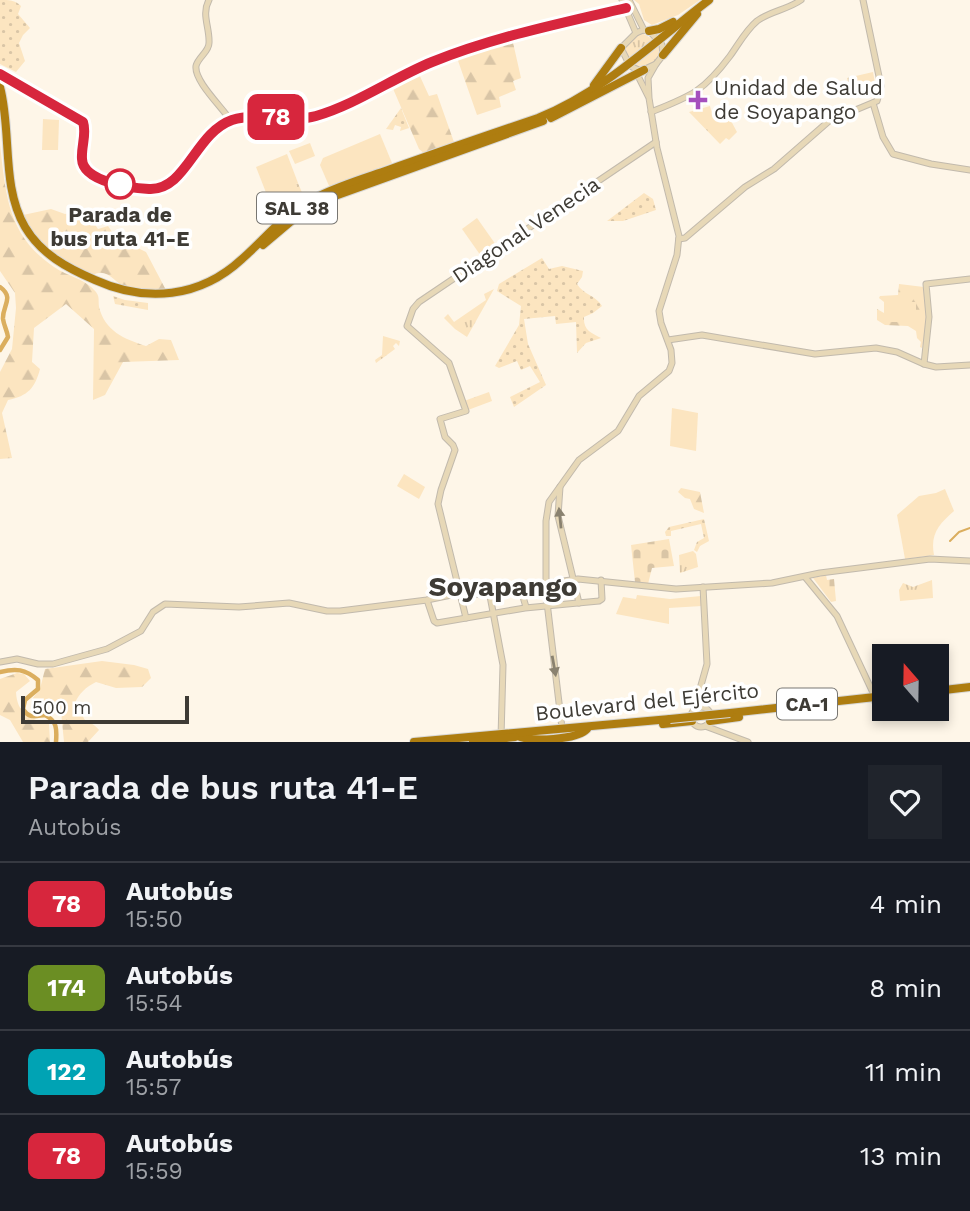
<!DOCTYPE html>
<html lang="es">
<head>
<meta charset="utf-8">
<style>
  :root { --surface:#171b24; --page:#20242c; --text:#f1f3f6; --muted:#9ea1a6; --line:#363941 }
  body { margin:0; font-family:"Work Sans",sans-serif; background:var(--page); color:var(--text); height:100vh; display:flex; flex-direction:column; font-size:26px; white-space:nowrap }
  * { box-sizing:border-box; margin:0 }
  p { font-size:23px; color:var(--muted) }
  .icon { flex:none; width:38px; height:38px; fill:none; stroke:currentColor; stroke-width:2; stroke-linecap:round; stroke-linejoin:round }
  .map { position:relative; height:742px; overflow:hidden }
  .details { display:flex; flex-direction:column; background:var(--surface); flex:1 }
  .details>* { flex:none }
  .badge { padding:0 14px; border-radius:10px; font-size:24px; line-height:46px }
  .needle { width:46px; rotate:340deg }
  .controls { position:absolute; left:872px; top:644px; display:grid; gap:14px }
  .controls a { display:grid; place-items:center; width:77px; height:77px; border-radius:0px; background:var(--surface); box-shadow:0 4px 10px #0003; font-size:35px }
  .scale { position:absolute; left:21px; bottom:18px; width:168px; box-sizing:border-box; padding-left:7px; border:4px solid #3e3b35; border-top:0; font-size:19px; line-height:24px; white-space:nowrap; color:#3e3b35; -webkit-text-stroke:5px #fff; paint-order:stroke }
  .map>.badge { position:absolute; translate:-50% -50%; box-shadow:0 0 0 4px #fff }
  .round { display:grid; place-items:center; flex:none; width:74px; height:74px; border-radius:0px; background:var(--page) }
  .headline { display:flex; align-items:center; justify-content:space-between; height:119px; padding:0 28px }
  h1 { font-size:33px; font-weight:600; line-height:52px }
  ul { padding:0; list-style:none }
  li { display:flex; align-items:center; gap:21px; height:84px; padding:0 28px; border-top:2px solid var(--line) }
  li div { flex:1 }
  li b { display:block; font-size:26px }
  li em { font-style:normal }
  li .badge { min-width:77px; font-weight:700; text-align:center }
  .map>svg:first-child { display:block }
  .grass { fill:url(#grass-dots) }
  .forest { fill:url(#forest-firs) }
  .cemetery { fill:url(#cemetery-stones) }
  .park { fill:url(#park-tufts) }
  .garden { fill:#fce5c0 }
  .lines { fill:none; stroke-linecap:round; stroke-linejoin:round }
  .stream { stroke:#dbae5e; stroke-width:2 }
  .river { stroke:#dbae5e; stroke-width:4.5 }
  .secondary-casing { stroke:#c2baad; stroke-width:7 }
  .highway-casing { stroke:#d8d8d7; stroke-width:10 }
  .secondary { stroke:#e7d8b7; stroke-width:5 }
  .highway { stroke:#ae7d10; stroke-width:8 }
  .highway-bridge-casing { stroke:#d8d8d7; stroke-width:10; stroke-linecap:butt }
  .highway-bridge { stroke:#ae7d10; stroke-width:8 }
  .oneway { fill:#8a8270 }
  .line-casing { stroke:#fff; stroke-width:16 }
  .line { stroke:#d7263d; stroke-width:10 }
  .poi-dot { fill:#a54fbd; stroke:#fff; stroke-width:2.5 }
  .stop-dot { fill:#fff; stroke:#d7263d; stroke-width:3.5 }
  .labels { text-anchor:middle; stroke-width:7; stroke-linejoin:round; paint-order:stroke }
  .shield { fill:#fff; stroke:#787672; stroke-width:2 }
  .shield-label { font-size:19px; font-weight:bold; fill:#3e3b35 }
  .poi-label { font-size:21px; fill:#3e3b35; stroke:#fff; text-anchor:start }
  .stop-label { font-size:21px; font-weight:bold; fill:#3e3b35; stroke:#fff }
  .street-label { font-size:21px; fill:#3e3b35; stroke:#fff }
  .district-label { font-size:28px; font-weight:bold; fill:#3e3b35; stroke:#fff }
</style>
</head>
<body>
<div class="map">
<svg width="970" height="742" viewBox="0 0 970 742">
  <defs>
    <pattern id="grass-dots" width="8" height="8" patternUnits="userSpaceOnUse" patternTransform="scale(1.75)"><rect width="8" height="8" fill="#fce5c0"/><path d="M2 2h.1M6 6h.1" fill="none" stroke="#d9c5a6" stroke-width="1.8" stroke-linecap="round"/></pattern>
    <pattern id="forest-firs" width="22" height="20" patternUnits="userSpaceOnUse" patternTransform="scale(1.75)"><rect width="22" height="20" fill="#fce5c0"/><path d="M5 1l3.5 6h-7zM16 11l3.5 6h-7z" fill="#d9c5a6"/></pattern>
    <pattern id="cemetery-stones" width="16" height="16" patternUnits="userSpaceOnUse" patternTransform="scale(1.75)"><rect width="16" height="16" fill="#fce5c0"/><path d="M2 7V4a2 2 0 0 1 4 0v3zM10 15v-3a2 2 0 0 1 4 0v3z" fill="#d9c5a6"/></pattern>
    <pattern id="park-tufts" width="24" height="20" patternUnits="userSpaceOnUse" patternTransform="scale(1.75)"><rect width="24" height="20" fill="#fce5c0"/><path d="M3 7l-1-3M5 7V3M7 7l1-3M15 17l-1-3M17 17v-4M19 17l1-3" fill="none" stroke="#d9c5a6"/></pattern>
  </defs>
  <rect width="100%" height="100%" fill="#fef6e8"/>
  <g class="grass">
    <path d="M0,0C9,0 15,0 21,6L18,14L30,28L23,35L19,43L25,61L16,72L0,64Z"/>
    <path d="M401,108L409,128L400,131L401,127L395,125L393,130L386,129Z"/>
    <path d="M298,183L303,195C300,201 282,212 277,216L267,213L269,208L300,196L296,184Z"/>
    <path d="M644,193L653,199L656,210L623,221H607Z"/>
    <path d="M542,258L549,269L562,266L583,271L582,277L577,284C584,295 595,295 602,306L593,313L584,317C583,330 591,333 601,338L586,343L577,353L576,322L556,324L555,316L524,319L528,344L546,385L514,407L510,397L540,382L530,366L521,370L517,361L499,368L495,366L519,325L521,306L497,291L499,284Z"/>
    <path d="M113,296L125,300L148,303V310L115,304Z"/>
    <path d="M704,519L709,541L700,546L697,552L694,550L697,542L704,538L701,524L671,531V536H666L665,532L669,527Z"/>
  </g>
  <g class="forest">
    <path d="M512,38L521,78L513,81L516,90L499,97L501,107L477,115L456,55Z"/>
    <path d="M418,72L429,96L437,94L455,145L426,155L419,149L391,84Z"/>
    <path d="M0,145C6,196 8,236 54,267C67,276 86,279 96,292C100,297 98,301 99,307C105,331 124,339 146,346L159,339L171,340L179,360L123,362L105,395L93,400L94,329L66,304L34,328L32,362L40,369C35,388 28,396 8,400L2,413L12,458L0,459V372L12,349L16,308L15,293L0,271Z"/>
    <path d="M51,209L65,214L85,210L98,229L108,226L117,239L125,236L128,243L146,252L167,292C156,291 137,293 127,289C115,283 107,267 93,275C61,260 39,248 23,215Z"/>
    <path d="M899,284L924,287L928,318L922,348L920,347L921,342L917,338L916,331L908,326L885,325L877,320V309L884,313V322L916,302H884L879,298L880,296L898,295Z"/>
    <path d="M681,488L700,492L704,513L694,509L690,499L685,498L678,492Z"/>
    <path d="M102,661L134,665L148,669L151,678L142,687L116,688L96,682C86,687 79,693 74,705L81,708C84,728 90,718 99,730L88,742H64L61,711L57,707L32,699L40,689L45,669Z"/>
    <path d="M17,673L24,674L30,681L16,692C17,713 29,719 49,724L50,742H23L10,720L0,715V679Z"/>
  </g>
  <g class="cemetery">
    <path d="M669,539L674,566L652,568L648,584L635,582L631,545Z"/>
    <path d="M826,575L827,580L834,579L836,601L831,602L813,578Z"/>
  </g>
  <g class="park">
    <path d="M642,33L654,40L628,60L624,49L633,39Z"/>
    <path d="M659,46L661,55L653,64L642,69L633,66Z"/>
    <path d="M873,72L875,83L850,90L847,78Z"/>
    <path d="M710,106L713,117L726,121L730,119L737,132L729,140L726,138L720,144L689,112Z"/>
    <path d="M494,289L467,337L455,329L444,318L448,314L454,322L486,300L484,294Z"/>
    <path d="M383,336L400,341L399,346L396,343L393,346L395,349L376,363L375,360L382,355Z"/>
    <path d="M489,392L492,401L468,410L464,401Z"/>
    <path d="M693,551L696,554L698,567L680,573L679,555Z"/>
    <path d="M932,580L933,598L900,601L899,590L903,583L913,587Z"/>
  </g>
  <g class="garden">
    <path d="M634,0H700L678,15L652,25L644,20L639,4Z"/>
    <path d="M43,119L59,120L58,150H42Z"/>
    <path d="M380,134L392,163L330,188L320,165L323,158Z"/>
    <path d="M310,143L315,156L295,164L289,151Z"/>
    <path d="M287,154L298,183L296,184L301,196L272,208L256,167Z"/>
    <path d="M477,218L496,245L481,256L462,229Z"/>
    <rect x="884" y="302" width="32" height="20"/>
    <path d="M672,408L698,413L696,451L670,446Z"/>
    <path d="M404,474L425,487L419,499L397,486Z"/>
    <path d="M945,489L954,511C939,524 930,534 934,555L905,559L897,515L919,496L936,493Z"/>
    <path d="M637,595L670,599L701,596L702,606L669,608V624L616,614L623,597L636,599Z"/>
  </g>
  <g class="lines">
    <path class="stream" d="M950,541L959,532L970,528"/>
    <g class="river">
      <path d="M0,287C15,298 2,306 3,319C4,326 7,330 8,337L0,350"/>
      <path d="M0,672C16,668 25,669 38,680V689L25,700L23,709C29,719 35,716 45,715C57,721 57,729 56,742"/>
    </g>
    <defs>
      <g id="secondary">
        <path d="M209,0C201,14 210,28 209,43C209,52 198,57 196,66C194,81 222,107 231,121"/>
        <path d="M622,0L636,33"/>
        <path d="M629,0L644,30"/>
        <path d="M627,60L621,48L636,33L643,30L649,31L655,37"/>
        <path d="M632,67L641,71L656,64L663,55L662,45"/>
        <path d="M0,74L83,122L85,130L82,161L92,176C106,183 143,192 159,188C193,179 197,132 231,120C259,111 288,124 316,117C355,106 393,78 431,63C493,37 561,23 626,8"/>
        <path d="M637,74L648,96"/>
        <path d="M873,103L883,137L893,154L931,164L970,170"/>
        <path d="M651,112C691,96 703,92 730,56C738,45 746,30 757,21C770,11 787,10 801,0"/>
        <path d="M679,239L685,238L745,187L774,169L829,121L877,101L881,86L863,0"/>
        <path d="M668,340L702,335L815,354L876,348L897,352L924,364L936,367L970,365"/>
        <path d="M924,364L929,317L926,284L970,279"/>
        <path d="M560,487L558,516L579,603"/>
        <path d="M805,577L837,616L875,697V702"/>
        <path d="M521,590L526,607"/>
        <path d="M490,596L503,665L501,737"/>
        <path d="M427,600L434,621L437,623L525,608L599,601L602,599L601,580"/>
        <path d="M466,618L438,504L441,490L455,450L453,445L445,437L440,419L466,411L449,363L407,326L413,309L419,302L656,142"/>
        <path d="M0,662L17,659L38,664H53L107,649L141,631L153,612L165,604L239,607L289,603L327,611H340L427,600L461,593L495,596L549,583L578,579L676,589L772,583L820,573L930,559L970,561"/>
        <circle cx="701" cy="717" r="10"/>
        <path d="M694,710L707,664L703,587"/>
        <path d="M705,726L748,742"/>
        <path d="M562,728L546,594V521L549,502L579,460L618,431L639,396L669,371L672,363L671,350L661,323L659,311L677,255L679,236L657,148L649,98L648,78L656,64"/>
      </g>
      <g id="highway">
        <path d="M649,31L659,29L673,22"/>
        <path d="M663,55L697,14"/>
        <path d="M594,85L621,48"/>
        <path d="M0,87C12,132 1,186 25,227C41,254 67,268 95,280C146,303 200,298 242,259C267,237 287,210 319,196C341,185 365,178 388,170C438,152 488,135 538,118C603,92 654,42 709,0"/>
        <path d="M551,118L644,70"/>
        <path d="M263,245L301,213L321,201L543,121"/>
        <path d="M936,691L970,687"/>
        <path d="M730,713L884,696"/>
        <path d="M710,721L739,717"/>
        <path d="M663,724L692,721"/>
        <path d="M518,736C531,742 577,740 587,729"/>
        <path d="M414,742L670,719"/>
        <path d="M473,742L515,737"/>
      </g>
    </defs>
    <use href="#secondary" class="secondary-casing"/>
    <use href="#highway" class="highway-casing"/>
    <use href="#secondary" class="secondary"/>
    <use href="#highway" class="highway"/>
    <defs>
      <path id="highway-bridge" d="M670,719L730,713"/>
    </defs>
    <use href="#highway-bridge" class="highway-bridge-casing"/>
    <use href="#highway-bridge" class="highway-bridge"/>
  </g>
  <defs><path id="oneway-solid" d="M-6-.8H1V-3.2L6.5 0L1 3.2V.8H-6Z" transform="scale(1.75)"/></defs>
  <g class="oneway">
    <use href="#oneway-solid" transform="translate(560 518) rotate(-96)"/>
    <use href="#oneway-solid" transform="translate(554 666) rotate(80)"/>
  </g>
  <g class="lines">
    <defs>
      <path id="line" d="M0,74L83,122C87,134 81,146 82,159C83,182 131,188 149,189C186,191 195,133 232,120C260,111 288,124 316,116C355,105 393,78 432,62C494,37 561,23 626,8"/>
    </defs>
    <use href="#line" class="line-casing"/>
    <use href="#line" class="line"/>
  </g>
  <path class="poi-dot" d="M694.5 89.5h7v7h7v7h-7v7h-7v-7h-7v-7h7z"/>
  <circle class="stop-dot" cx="120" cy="184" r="14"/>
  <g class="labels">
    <g class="shield">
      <rect x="257" y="192.5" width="80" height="31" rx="5"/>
      <rect x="777" y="688.5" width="60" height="31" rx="5"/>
    </g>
    <g class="shield-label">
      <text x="297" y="215">SAL 38</text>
      <text x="807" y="711">CA-1</text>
    </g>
    <g class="poi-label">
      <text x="714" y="95">Unidad de Salud<tspan x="714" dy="24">de Soyapango</tspan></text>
    </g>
    <g class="stop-label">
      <text x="120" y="222">Parada de<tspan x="120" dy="24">bus ruta 41-E</tspan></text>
    </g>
    <g class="street-label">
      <text transform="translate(526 230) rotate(-34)" y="7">Diagonal Venecia</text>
      <text transform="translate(647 702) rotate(-6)" y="7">Boulevard del Ejército</text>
    </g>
    <g class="district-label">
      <text x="503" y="596">Soyapango</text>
    </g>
  </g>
</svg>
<div class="controls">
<a><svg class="needle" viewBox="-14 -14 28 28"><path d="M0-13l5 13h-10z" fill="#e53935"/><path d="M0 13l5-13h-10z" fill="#9ea1a6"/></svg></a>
</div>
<div class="scale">500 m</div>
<b class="badge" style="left:276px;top:117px;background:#d7263d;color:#fff">78</b>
</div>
<section class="details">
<div class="headline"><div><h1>Parada de bus ruta 41-E</h1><p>Autobús</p></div><a class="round"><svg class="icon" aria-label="heart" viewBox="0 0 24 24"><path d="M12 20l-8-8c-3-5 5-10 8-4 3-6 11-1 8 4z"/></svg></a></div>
<ul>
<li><span class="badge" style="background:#d7263d;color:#fff">78</span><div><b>Autobús</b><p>15:50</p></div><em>4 min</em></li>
<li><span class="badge" style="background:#6b8e23;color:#fff">174</span><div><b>Autobús</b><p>15:54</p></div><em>8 min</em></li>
<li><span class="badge" style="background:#00a3b4;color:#fff">122</span><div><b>Autobús</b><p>15:57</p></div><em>11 min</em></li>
<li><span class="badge" style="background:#d7263d;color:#fff">78</span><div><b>Autobús</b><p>15:59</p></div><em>13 min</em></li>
</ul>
</section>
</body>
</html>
